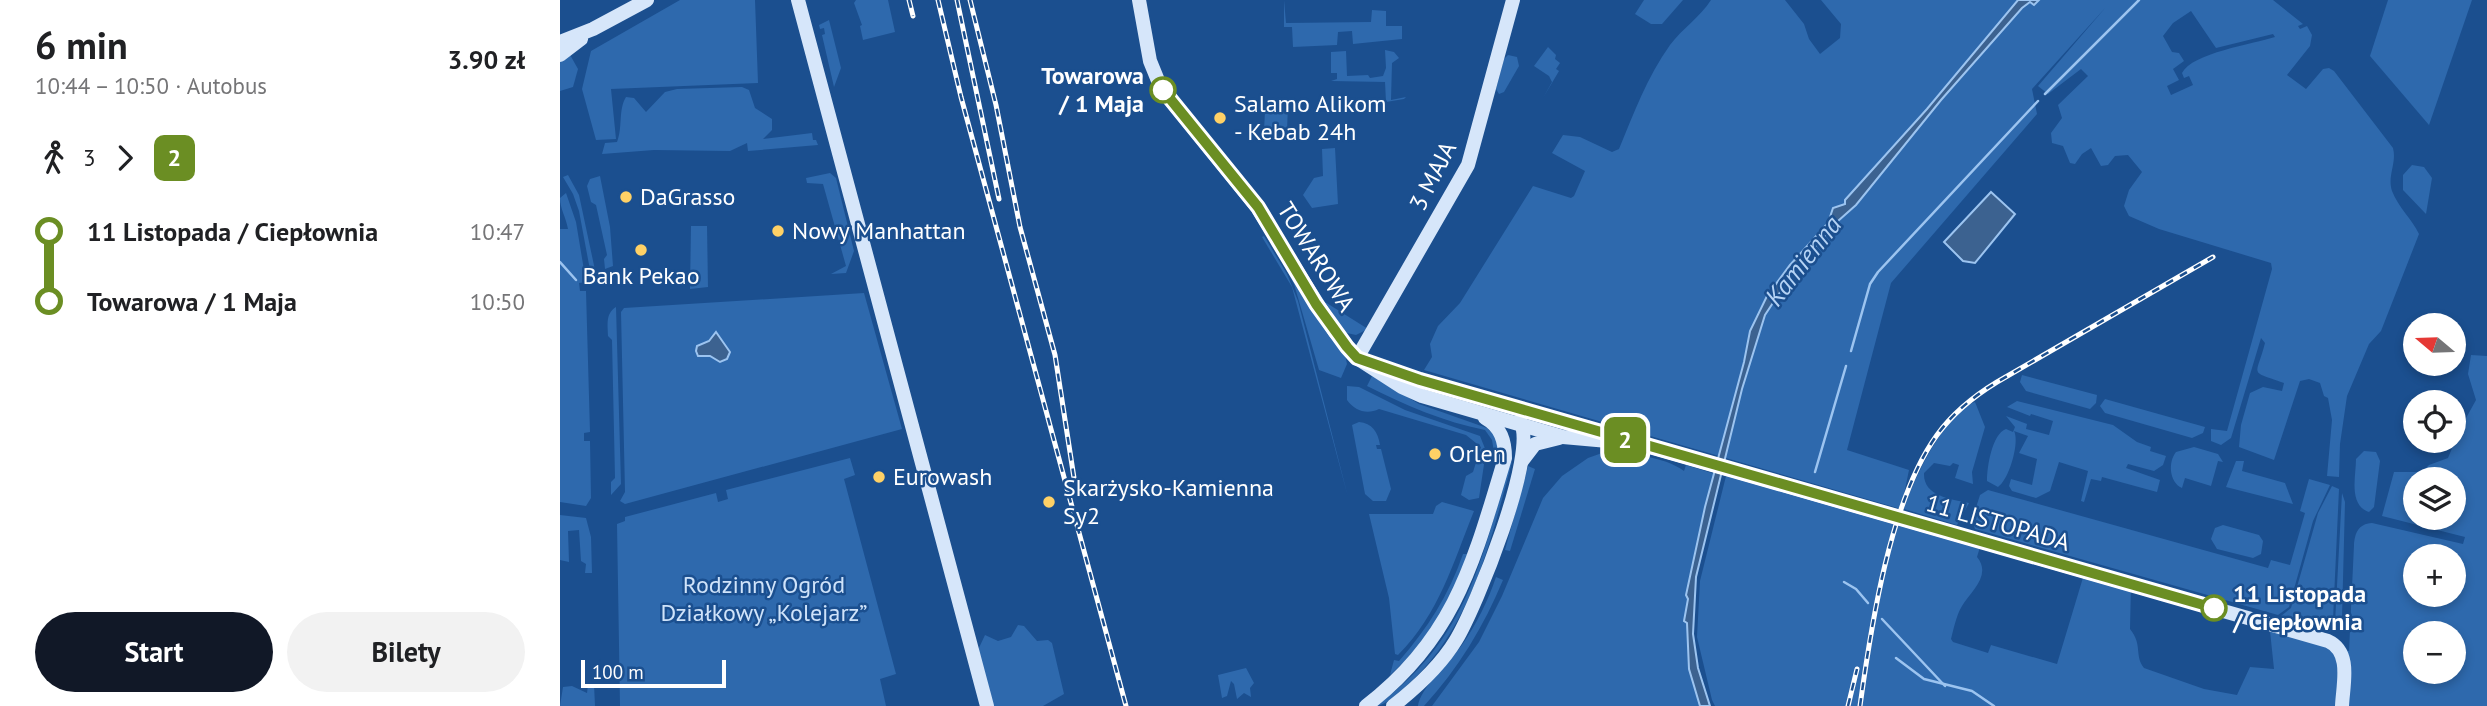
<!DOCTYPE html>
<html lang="pl">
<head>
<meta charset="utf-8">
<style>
  :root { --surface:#fff; --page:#f2f2f2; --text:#202124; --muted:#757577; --accent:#111827 }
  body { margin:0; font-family:"PT Sans",sans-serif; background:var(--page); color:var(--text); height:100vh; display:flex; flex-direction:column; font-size:26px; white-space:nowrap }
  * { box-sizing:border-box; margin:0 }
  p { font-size:23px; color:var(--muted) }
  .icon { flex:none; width:38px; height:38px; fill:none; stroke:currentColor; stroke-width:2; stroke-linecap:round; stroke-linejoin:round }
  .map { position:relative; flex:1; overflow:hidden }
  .panel { display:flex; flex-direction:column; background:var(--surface); width:560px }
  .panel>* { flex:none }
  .badge { padding:0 14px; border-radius:10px; font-size:24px; line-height:46px }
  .needle { width:46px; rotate:289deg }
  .buttons { position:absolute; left:1843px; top:313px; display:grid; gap:14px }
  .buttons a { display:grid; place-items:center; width:63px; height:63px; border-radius:50%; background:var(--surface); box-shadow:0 4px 10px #0003; font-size:35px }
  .scale { position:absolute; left:21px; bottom:18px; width:145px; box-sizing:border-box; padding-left:7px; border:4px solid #fff; border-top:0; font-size:19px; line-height:24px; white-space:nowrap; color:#fff; -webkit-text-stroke:5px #1b4f8f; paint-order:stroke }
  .map>.badge { position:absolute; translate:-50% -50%; box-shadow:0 0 0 4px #fff }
  .legs { display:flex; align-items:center; gap:10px; height:77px; padding:0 35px; font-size:23px }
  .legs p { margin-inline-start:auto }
  .overview { display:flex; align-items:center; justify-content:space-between; height:119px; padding:0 35px }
  h1 { font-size:38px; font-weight:800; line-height:52px }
  .primary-button { display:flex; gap:14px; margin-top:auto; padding:14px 35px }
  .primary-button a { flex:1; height:80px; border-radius:42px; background:var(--accent); color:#fff; font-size:28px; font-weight:800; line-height:80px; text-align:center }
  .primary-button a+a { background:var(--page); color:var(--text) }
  ul { padding:0 35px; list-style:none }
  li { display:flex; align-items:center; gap:24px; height:70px; font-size:26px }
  li i { display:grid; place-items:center; width:10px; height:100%; margin:0 9px; background:currentColor }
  li i::after { content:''; width:18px; height:18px; margin:-9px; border:5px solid; border-radius:50%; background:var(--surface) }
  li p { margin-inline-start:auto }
  li:first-child i { background:linear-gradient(#0000 50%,currentColor 0) }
  li:last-child i { background:linear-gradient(currentColor 50%,#0000 0) }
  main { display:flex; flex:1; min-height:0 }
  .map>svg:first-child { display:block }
  .green { fill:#2e69ad; fill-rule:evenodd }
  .water { fill:#3c6290; stroke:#9cc4f0; stroke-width:2 }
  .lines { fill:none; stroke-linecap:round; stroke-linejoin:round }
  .stream { stroke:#9cc4f0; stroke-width:2.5 }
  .secondary { stroke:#d6e6fa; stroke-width:14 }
  .rail-casing { stroke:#fff; stroke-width:5 }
  .rail { stroke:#1b4f8f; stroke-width:2.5; stroke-dasharray:8; stroke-linecap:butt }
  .line-1-casing { stroke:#fff; stroke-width:16 }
  .line-1 { stroke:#6b8e23; stroke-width:10 }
  .stop-1-dot { fill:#fff; stroke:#6b8e23; stroke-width:3.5 }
  .poi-dot { fill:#ffd166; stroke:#1b4f8f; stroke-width:2.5 }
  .labels { text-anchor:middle; stroke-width:5; stroke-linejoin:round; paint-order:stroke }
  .stop-label { font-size:24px; font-weight:bold; fill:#fff; stroke:#1b4f8f; text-anchor:end }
  .poi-label { font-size:24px; fill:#fff; stroke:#1b4f8f; text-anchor:start }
  .street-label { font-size:24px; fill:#fff; stroke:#1b4f8f }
  .park-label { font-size:24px; fill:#cfe3fa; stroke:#1b4f8f }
  .water-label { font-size:26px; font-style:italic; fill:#b5d3f5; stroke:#1b4f8f }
</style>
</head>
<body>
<main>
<section class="panel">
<div class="overview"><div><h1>6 min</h1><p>10:44 – 10:50 · Autobus</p></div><b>3.90 zł</b></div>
<div class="legs"><svg class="icon" aria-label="walk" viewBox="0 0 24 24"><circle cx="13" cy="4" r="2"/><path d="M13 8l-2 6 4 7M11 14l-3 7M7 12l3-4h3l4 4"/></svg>3<svg class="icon" aria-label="forward" viewBox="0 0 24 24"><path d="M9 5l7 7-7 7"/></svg><b class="badge" style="background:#6b8e23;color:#fff">2</b></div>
<ul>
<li><i style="color:#6b8e23"></i><b>11 Listopada / Ciepłownia</b><p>10:47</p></li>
<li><i style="color:#6b8e23"></i><b>Towarowa / 1 Maja</b><p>10:50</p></li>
</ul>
<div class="primary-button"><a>Start</a><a>Bilety</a></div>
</section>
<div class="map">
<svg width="1927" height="706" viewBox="0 0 1927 706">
  <rect width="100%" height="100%" fill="#1b4f8f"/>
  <g class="green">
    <path d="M120,0H195L198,83L51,89L56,139L36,140L22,89L31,51Z"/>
    <path d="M296,0H328L335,32L303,40L300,26L302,25L294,3Z"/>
    <path d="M724,0L726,23L811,22L812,10L826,11V26H842V39L793,44L792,31L778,32L777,45L733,47L732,27H724Z"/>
    <path d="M1084,0H1123L1102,24H1091L1075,14Z"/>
    <path d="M1151,0H1225L1244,24L1249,39L1260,54L1280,38L1281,24L1261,0H1713L1743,24L1738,26L1740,29L1747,26L1752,35L1750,46L1727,75L1746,89L1763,69L1769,68L1774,71L1833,148C1837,163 1827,176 1832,191C1838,207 1852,219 1859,234L1821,331L1809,344L1787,396L1780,444L1779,477L1767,476L1772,420L1768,398L1764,396L1760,383L1749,379L1740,381L1714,460L1679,447L1681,425L1690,393L1703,387L1722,391L1724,383C1688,370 1696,378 1705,343L1701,338L1671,438L1661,445L1651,441V429L1667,431L1712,269L1711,263L1599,229L1569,216L1564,206L1569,190L1582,172L1568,155L1555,156L1548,165L1541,166L1531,148L1522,154L1515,164L1510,163L1503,146L1492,143L1491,133L1502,118L1498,105L1528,76L1521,69L1488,94L1478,86L1546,7L1472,89L1477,114L1331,283L1287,450L1349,470L1341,509L864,370L872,357L870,344L878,326L900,303L973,186L1011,198L1014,196L1025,171L992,153L1003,135L1020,137L1052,152L1059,149C1074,113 1087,77 1110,45C1122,29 1140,17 1151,0ZM1631,11L1656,48L1713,34L1715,37C1693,44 1632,53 1622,73L1624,78L1629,76L1633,85L1611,95L1607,86L1619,80L1613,69L1624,61L1619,53L1612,52L1603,36L1613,23Z"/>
    <path d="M1828,0H1912L1869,125L1810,56Z"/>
    <path d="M269,20L281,68L274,87L262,35L265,34L264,28L260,29L259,25Z"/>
    <path d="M988,47L996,55L995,59L1000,63L996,69L999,71L983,98L992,82L989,76L974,66Z"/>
    <path d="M825,50L834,52L839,58L832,63L831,100L846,97L844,99L826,102L825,82L771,81L777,79V73H771V52L786,51L787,76L808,75L810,78L823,76L826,68Z"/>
    <path d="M9,53L18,69L13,87L0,91V61Z"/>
    <path d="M948,55L957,57L959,66L944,92L939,94L936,89L944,59Z"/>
    <path d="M182,87L189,90L195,108L212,119V130L203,139L252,133L253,140H256L258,145L188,151L187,143L170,151L94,150L42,154L45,143L57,142C63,127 58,110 66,97L74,98L86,112L105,92L117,89Z"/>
    <path d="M718,103L728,105L727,131H704L705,111Z"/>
    <path d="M775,148L778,204L752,208L743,195L754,178L763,176L762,149Z"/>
    <path d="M1852,165L1864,167L1872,178L1866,214L1843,190V175Z"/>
    <path d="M270,173L276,178L294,251L286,273L271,274L286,266L263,184L247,183L246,178Z"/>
    <path d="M8,175L19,195L35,270H30L19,211L13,194L3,177Z"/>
    <path d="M40,176L50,227L53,266L45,269L44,259L47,255L36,205L31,202L27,186L30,179Z"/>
    <path d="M6,193L16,222L26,282L19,283L20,291H26L30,432L24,433V441H30L31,498L26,506L0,502V229H8C6,217 0,209 0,198Z"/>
    <path d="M699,218L750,305L785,354L787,364L781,378L759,370L734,284Z"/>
    <path d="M131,226H147L148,287L130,289Z"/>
    <path d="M704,236L727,274L738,301L788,497L732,287L702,237Z"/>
    <path d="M751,280L765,302L808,329L796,335L782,332Z"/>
    <path d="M304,293L342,429L76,501L65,504L60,501L65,492L61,312L64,308Z"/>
    <path d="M56,307L61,484L51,495V482L55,478L52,340L48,336C48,325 45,314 56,307Z"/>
    <path d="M1911,355L1927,356V706H1155L1152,700L1137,637L1140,581L1166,476L1420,547L1417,557C1432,575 1411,591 1402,606C1396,616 1394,628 1391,639L1393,642L1428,653L1431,645L1497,664L1525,571L1571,584L1570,629C1583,645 1574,655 1584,668L1644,689L1677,695L1690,667L1714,669L1710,631L1789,651L1794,545C1795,533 1798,524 1812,523L1903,544L1905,537L1822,516L1834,472H1862L1869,465L1888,458L1900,429L1916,400L1908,374ZM1855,480H1894V518H1855ZM1855,556H1894V595H1855ZM1855,634H1894V672H1855Z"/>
    <path d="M1462,375L1537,395L1536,403L1530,409L1466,391L1460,382Z"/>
    <path d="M812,376L859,404L927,428L936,437L940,453L934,452L932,440L925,430C884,422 845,405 807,386Z"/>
    <path d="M787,386L799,387L845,410L920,436L926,451L919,498L909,500L901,495L906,476L913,472L921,447L906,435L819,409C807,415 795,411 787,400Z"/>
    <path d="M1545,399L1645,427L1643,433L1632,438L1545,413L1540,406Z"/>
    <path d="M1457,401L1553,425L1577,442L1591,447L1590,451L1606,456L1603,465L1594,471L1568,464L1566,468L1600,480L1597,492L1542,477L1541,481L1531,479L1524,502L1521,501L1528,471L1499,462L1490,491L1476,498L1452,491L1449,486L1451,479L1472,485L1477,459L1459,453L1468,436L1454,431C1460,442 1449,480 1438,487L1427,481C1427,467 1432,434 1446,429L1453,432L1455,427L1446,416L1467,424L1466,429L1489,435L1493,421L1471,414L1470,416L1447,407Z"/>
    <path d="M1415,402L1425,427L1412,472L1413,484L1395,478L1399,465L1393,463L1390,466L1374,463L1364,473C1363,496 1390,499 1409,503L1397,525L1344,509C1354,479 1383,415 1415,402Z"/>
    <path d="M799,422C812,423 818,432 820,445H816L817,449H821L831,489L826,501H813L805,494L792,425Z"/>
    <path d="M1634,447L1658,454L1663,462L1658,461L1651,486L1625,478L1622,488C1609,482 1608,462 1616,452Z"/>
    <path d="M1804,451L1816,452L1820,461L1814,507L1809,512C1788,505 1796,476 1796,459Z"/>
    <path d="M1042,453C1067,453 1104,456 1124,471L1126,465L1155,474L1127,619L1142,706H872L919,642L942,596L983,498L1002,476L1028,458Z"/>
    <path d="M290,458L295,475L284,479L336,674L320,679L326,706H60L57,524L65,521V517L156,493L158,502L168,499L166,490Z"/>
    <path d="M1676,461H1684L1682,471L1725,483L1733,504L1666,487Z"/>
    <path d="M952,462C930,544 910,632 843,689C835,695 826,705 816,706C905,642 922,561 949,463Z"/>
    <path d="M968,466L975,469L950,551L945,550Z"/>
    <path d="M1749,479L1770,485L1753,521L1729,607L1718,615L1415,529L1412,520L1420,495L1428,490L1708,568L1711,560L1730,565L1745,513L1740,511Z"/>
    <path d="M1772,486L1779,489L1773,620L1766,628L1721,616L1731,608L1758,513Z"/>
    <path d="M1782,493L1785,502L1782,618L1778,626L1768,633L1775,623Z"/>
    <path d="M882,502L914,511C893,563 879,614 838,655L835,654L829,598L809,514H873L876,506Z"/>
    <path d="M0,515L26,518L31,537L32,573H25L26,564L21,561L19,530L8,531L9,562L0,560Z"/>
    <path d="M1663,525L1699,535L1703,541L1701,554L1693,558L1657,549L1651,539L1655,528Z"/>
    <path d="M903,554H908C891,599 867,643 830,675L834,660L839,661C867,629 889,595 903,554Z"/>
    <path d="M936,577L943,580C924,626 898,669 864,706H858C860,688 890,662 902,645C916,625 928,601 936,577Z"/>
    <path d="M458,625L464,626L477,641L488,640L492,643L504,694L483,706H433L418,650L425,635L438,641L451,637Z"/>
    <path d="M686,668L694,683L690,688L691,697L684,693L677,699L674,684L671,681L667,696L662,698L658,675Z"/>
    <path d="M32,684H34L35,706H0L3,687L12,686L27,693L28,685Z"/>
  </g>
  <g class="water">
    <path d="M1458,0H1479L1474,5L1470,2L1462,8L1381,100L1296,205L1278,221L1234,271L1205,315L1182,389L1136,577L1133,634L1138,668L1150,706H1140L1129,669L1127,623L1124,621L1128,599L1126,595L1145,507L1184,362L1190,331L1207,296L1230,265L1268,223L1273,208L1285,204V200L1367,109Z"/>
    <path d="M1431,192L1455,214L1415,263L1403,261L1384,242Z"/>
    <path d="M156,332L170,352L167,359L160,362L150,356H138L136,351L137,346L149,341Z"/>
  </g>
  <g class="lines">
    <g class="stream">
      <path d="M1485,94L1579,0"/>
      <path d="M0,262L16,280"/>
      <path d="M1291,351L1310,284L1318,272L1478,101"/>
      <path d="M1255,472L1286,366"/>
      <path d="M1284,582L1296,589L1308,603"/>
      <path d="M1322,619L1385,686"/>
      <path d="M1336,658L1364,679L1412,691L1434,706"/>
    </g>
    <g class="secondary">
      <path d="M238,0L427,706"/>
      <path d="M579,0L590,61L601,88L697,207L775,332L797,358L842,387L862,396L1003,437L1048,441"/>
      <path d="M0,42L33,29L87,0"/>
      <path d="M0,55L21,39"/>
      <path d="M797,358L860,381L1768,641C1792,652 1783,684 1782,706"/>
      <path d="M797,358L908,165L953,0"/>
      <path d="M962,461L975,444L999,438"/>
      <path d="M806,706C896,637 914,560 945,458C945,441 941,427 925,418"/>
      <path d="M833,706C856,688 881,665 896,640C916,607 979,452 960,421"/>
    </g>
    <defs>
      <g id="rail">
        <path d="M349,0L353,16"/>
        <path d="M378,0L401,97L566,706"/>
        <path d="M397,0L439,199"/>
        <path d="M410,0L436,105L460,227L495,355L514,478"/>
        <path d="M1288,706L1297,669"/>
        <path d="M1300,706C1311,626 1330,500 1377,435C1393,413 1414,396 1437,382L1653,257"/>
      </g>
    </defs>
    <use href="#rail" class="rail-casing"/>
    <use href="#rail" class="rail"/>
  </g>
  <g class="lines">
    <defs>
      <path id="line-1" d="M603,90L698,207L756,304L787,347L797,358L860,380L1654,608"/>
    </defs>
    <use href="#line-1" class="line-1-casing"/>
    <use href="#line-1" class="line-1"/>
  </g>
  <g class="stop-1-dot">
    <circle cx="603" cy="90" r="12"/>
    <circle cx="1654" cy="608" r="12"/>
  </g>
  <g class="poi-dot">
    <circle cx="660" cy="118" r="7"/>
    <circle cx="66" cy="197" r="7"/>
    <circle cx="218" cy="231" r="7"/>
    <circle cx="81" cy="250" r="7"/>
    <circle cx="875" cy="454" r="7"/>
    <circle cx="319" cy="477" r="7"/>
    <circle cx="489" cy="502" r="7"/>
  </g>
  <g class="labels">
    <g class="stop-label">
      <text x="584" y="84">Towarowa<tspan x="584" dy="28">/ 1 Maja</tspan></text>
      <text x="1673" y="602" text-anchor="start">11 Listopada<tspan x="1673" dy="28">/ Ciepłownia</tspan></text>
    </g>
    <g class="poi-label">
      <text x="674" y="112">Salamo Alikom<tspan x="674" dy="28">- Kebab 24h</tspan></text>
      <text x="80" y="205">DaGrasso</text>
      <text x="232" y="239">Nowy Manhattan</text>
      <text x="81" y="284" text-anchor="middle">Bank Pekao</text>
      <text x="889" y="462">Orlen</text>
      <text x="333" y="485">Eurowash</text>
      <text x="503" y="496">Skarżysko-Kamienna<tspan x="503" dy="28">Sy2</tspan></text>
    </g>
    <g class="street-label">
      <text transform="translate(873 176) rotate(-63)" y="8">3 MAJA</text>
      <text transform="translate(756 257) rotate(58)" y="8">TOWAROWA</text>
      <text transform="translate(1438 523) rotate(16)" y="8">11 LISTOPADA</text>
    </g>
    <g class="park-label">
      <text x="204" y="593">Rodzinny Ogród<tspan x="204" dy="28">Działkowy „Kolejarz”</tspan></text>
    </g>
    <g class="water-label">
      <text transform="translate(1243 261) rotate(-52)" y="9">Kamienna</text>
    </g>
  </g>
</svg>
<div class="buttons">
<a><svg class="needle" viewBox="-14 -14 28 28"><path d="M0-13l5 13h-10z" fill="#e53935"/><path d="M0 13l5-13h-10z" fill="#757577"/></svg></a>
<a><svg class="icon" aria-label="locate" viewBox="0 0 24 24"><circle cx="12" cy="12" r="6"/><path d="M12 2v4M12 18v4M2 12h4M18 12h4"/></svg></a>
<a><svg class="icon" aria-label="layers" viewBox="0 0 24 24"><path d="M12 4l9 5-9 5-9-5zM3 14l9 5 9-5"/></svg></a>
<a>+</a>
<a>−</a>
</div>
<div class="scale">100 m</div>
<b class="badge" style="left:1065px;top:440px;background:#6b8e23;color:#fff">2</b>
</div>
</main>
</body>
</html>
